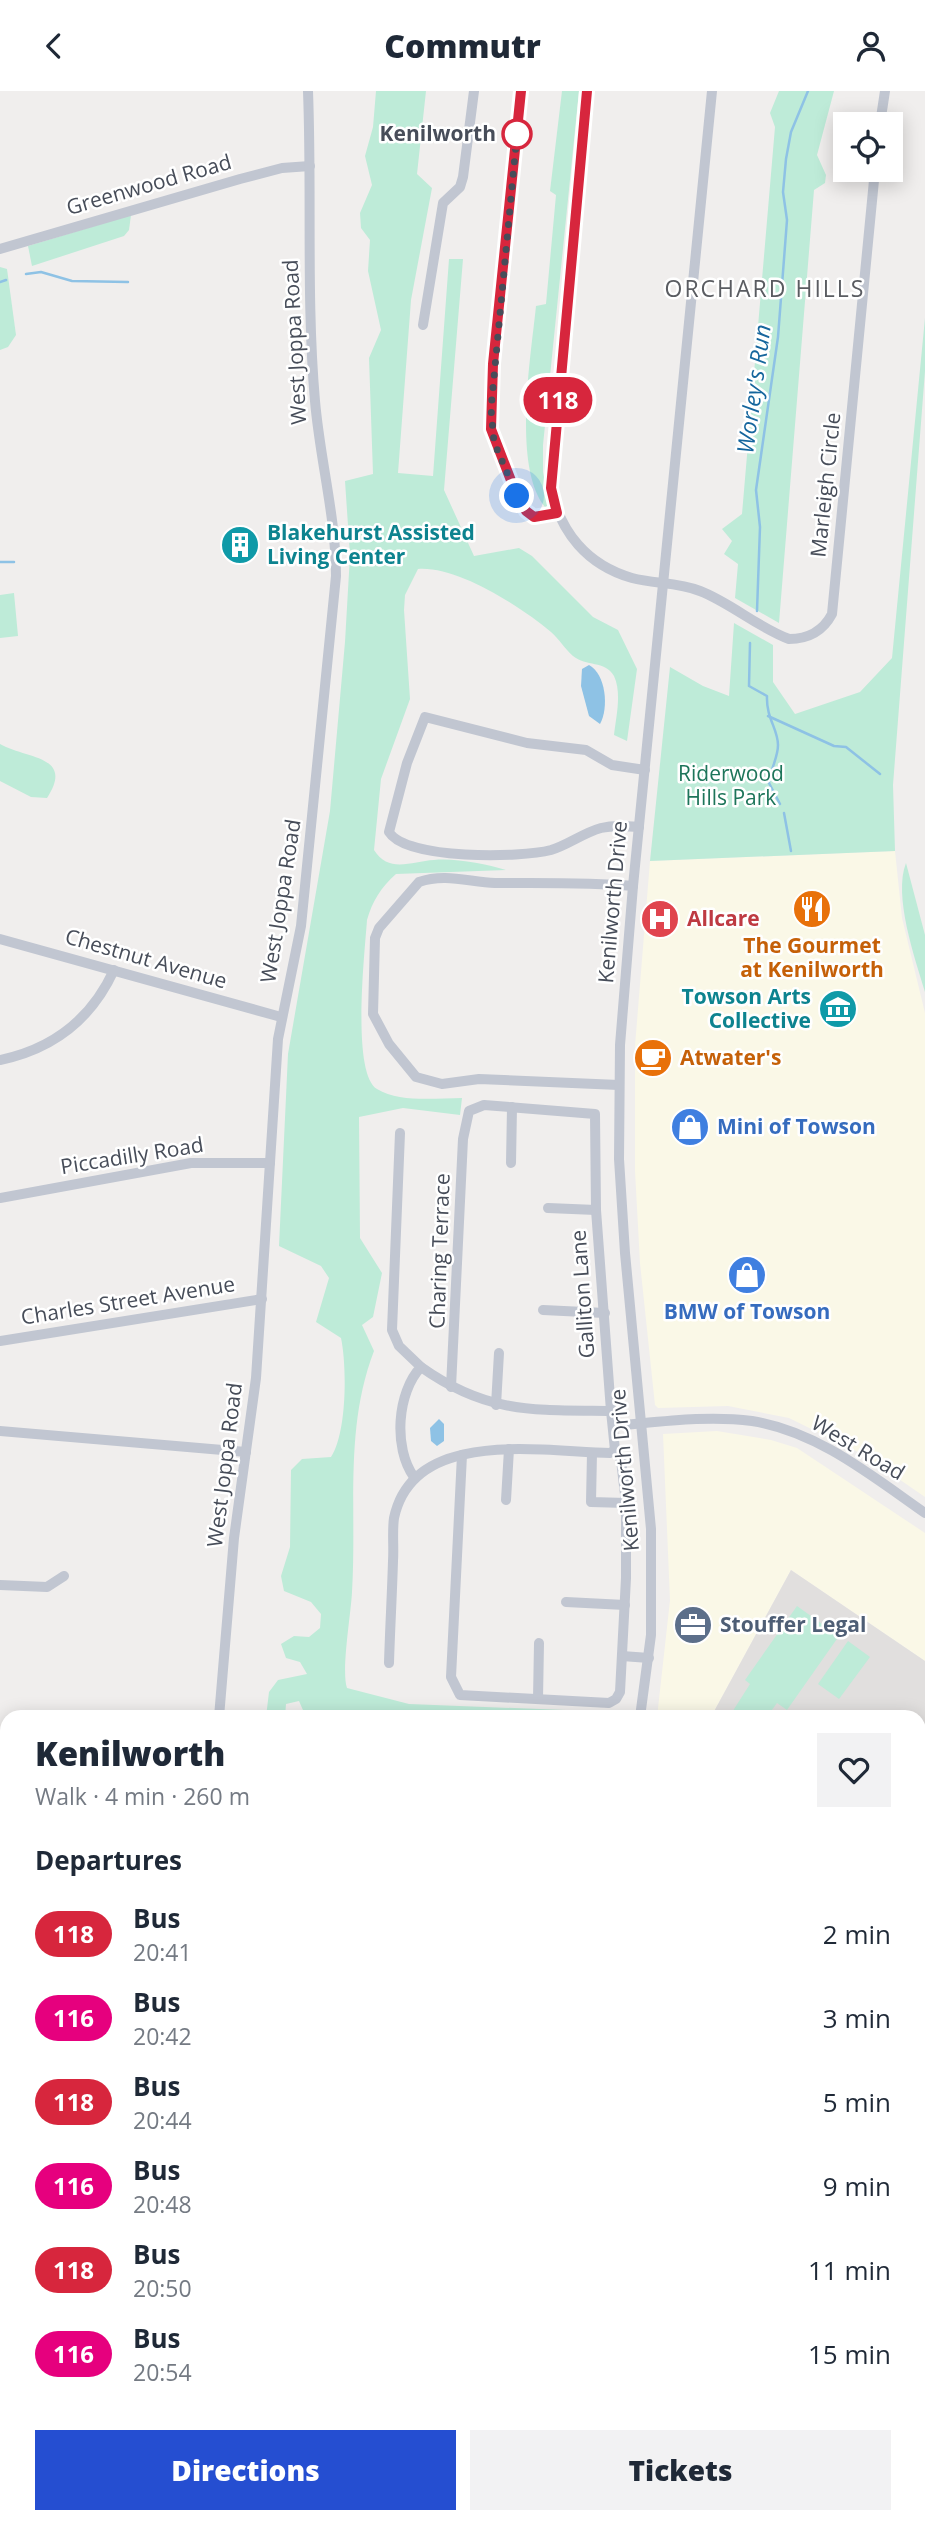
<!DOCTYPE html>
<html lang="en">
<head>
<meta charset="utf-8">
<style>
  :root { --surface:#fff; --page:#f2f2f3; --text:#1f2937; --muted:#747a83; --accent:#254ed1 }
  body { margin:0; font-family:"Open Sans",sans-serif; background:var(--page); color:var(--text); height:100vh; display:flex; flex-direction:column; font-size:26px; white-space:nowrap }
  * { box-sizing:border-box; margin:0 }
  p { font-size:23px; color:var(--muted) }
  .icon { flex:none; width:38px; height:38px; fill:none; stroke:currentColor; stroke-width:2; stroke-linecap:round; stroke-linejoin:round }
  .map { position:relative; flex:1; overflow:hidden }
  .drawer { position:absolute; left:0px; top:1619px; width:926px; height:814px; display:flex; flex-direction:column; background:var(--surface); border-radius:21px 21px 0 0; box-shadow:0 4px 18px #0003 }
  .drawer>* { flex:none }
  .badge { padding:0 14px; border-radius:23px; font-size:24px; line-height:46px }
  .controls { position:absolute; left:833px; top:21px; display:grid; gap:14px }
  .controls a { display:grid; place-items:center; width:70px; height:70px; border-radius:0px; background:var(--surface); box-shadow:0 4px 18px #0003; font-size:35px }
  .you { position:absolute; width:35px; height:35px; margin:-18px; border:5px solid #fff; border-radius:50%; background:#1a73e8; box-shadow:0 0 0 10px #1a73e833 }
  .map>.badge { position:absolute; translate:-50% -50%; box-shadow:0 0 0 4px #fff }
  h2 { padding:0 35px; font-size:26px; line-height:63px }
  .round { display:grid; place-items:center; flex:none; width:74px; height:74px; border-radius:0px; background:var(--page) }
  .headline { display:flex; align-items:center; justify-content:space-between; height:119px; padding:0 35px }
  h1 { font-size:33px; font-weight:800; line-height:52px }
  .button { display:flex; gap:14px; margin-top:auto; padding:14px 35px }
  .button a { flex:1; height:80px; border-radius:0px; background:var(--accent); color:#fff; font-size:28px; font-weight:800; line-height:80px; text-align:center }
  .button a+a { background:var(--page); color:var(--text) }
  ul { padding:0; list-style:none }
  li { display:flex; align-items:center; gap:21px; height:84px; padding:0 35px }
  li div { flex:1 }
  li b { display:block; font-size:26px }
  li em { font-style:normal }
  li .badge { min-width:77px; font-weight:700; text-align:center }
  header { display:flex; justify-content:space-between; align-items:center; height:91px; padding:0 35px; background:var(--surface); font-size:32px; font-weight:800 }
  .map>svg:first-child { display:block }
  .commercial { fill:#faf8e7 }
  .education { fill:#e1dfde }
  .green { fill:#beebd8 }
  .water { fill:#8ec2e5 }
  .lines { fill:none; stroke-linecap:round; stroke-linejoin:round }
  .stream { stroke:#8ec2e5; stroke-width:2.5 }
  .minor { stroke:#c1c6d1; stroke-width:10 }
  .major { stroke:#aeb7ca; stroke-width:12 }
  .line-casing { stroke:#fff; stroke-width:16 }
  .line { stroke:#d7263d; stroke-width:10 }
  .walk { stroke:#474d59; stroke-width:7; stroke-dasharray:0 12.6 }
  .stop-dot { fill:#fff; stroke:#d7263d; stroke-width:3.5 }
  .labels { text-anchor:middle; stroke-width:5; stroke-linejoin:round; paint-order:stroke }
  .stop-label { font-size:21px; font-weight:bold; fill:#474d59; stroke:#fff; text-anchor:end }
  .street-label { font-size:21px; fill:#474d59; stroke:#fff }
  .culture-label { font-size:21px; font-weight:bold; fill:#0d838f; stroke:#fff; text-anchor:start }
  .park-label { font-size:21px; fill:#1d755a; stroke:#fff }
  .health-label { font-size:21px; font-weight:bold; fill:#be3a42; stroke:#fff; text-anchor:start }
  .food-label { font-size:21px; font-weight:bold; fill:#c56008; stroke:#fff }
  .shop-label { font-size:21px; font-weight:bold; fill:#366cbe; stroke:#fff; text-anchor:start }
  .service-label { font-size:21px; font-weight:bold; fill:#4e5e75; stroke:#fff; text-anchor:start }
  .neighbourhood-label { font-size:23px; letter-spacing:2px; fill:#5a5c61; stroke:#fff }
  .water-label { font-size:23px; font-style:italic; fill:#16669d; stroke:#fff }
</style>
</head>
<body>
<header><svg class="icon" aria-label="back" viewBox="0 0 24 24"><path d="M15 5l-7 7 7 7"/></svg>Commutr<svg class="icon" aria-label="person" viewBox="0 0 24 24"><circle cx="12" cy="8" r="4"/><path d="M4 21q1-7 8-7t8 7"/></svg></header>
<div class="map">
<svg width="925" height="2431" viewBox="0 0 925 2431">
  <rect width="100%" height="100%" fill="#f0eeed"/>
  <g class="commercial">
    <path d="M895,760L902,827L925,922V1406L864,1364L789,1327L728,1315L658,1317L655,1314L640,1172L635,1080V955L650,770Z"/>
    <path d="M717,1340L771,1349L797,1357L925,1442V1570L791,1479L711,1626H657L670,1509L663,1343Z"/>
    <path d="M925,2005V2107L919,2102V2013Z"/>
    <path d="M925,2185V2306L919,2315V2194Z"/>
    <path d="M8,2426H122L121,2431H0V2428Z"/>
    <path d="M751,2426H838L834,2431H747Z"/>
  </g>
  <path class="education" d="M791,1479L925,1570V2005L919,2013V1626H711Z"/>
  <g class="green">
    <path d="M376,0H426L417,83L432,97L411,209L398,382L433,385L449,168H463L444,399L474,465L519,457L532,465L593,526L618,539L637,578L627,650L614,644C616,626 622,602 614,585C605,569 586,576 573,565C565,558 559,548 551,541C521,516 458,475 418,478L405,504L404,519L410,608L381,688L374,759C389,783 412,770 434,769C456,767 485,773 506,779L396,783C381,796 372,811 367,829C365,860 351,982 377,998C400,1012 436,1007 462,1007L460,1024L403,1017L359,1026L360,1147L382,1182L373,1226L362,1234L374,1260C344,1338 357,1419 352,1501C351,1523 341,1580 347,1597L409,1613L617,1621L618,1626L407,1623L306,1626L299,1610L286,1613L285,1626H266L269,1601L278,1589L307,1583L300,1571L286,1567L281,1553L294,1545L309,1546L320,1537L321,1523L311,1511L284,1500L281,1485L290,1456L291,1379L302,1368L331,1366C347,1342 347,1275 341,1247L316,1231L329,1187L321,1175L279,1155L288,963L330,720L345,551L350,464L345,390L373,383L369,267L381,239L368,180L370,149L361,137L360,122L372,94L365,65L373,36Z"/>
    <path d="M562,0H579L543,354V381L549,414L545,416C512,376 531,265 536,215L546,213L556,104L550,100Z"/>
    <path d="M779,0H834L817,64L826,84L825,92L814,99L779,532L735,507L738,473L724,463L732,450L722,438L742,423L775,36L770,22Z"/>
    <path d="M131,124L129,139L124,145L32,175L28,155Z"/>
    <path d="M0,176L7,178L16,244L8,256L0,259Z"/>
    <path d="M925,227V280L893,694L895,760L650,770L670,576L703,595L729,605L734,532L773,554V591L795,623L860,601L892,567Z"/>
    <path d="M14,502L18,545L0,547V504Z"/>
    <path d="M0,653C26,668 75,664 47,707L31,706L0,690Z"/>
    <path d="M906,772L925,844V901C915,867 893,805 906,772Z"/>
    <path d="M797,1515L839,1545L787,1619L777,1612L767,1626H729L750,1593L745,1589Z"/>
    <path d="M848,1550L870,1566L839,1608L818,1593Z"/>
    <path d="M7,2281L8,2426L0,2428V2283Z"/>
  </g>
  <g class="water">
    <path d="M589,574C606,583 609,617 600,633L589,625L581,595L582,578Z"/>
    <path d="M439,1328L444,1333V1350L437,1355L431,1350L430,1337Z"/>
  </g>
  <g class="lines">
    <g class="stream">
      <path d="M26,183L41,181L72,190L128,191"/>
      <path d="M0,191L6,189"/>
      <path d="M0,471H14"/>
      <path d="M757,520L760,436L756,399L778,246L787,129L783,101L786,68L791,41L808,0"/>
      <path d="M750,552L749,595L767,605C766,627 778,638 778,654C778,667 770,679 769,692L780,713"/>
      <path d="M768,625L834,655L846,656L880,683"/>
      <path d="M784,722L791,760"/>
    </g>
    <g class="minor">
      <path d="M521,0L493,273L491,338L517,405L526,420L534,427L557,422"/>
      <path d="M587,0L551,397C560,441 587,474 632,487C654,493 678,491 700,500C731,512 757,536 789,548C808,548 823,540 832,523L875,79"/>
      <path d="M880,33L885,0"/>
      <path d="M0,158L240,88L282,77L310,75"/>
      <path d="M423,234L443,112L460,96L463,86L474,0"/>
      <path d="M639,736C626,735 613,734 601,737C583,742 568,754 551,759C521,767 406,769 389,741L407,672L425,626L527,652L586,659L612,674L645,679"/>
      <path d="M0,848L281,926"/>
      <path d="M0,969C53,958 91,929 114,879"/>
      <path d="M619,994L479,988L442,993L416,986L389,953L373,923L375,847L379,837L419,791C445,782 469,791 495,792C541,792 587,791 633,795"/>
      <path d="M400,1042L392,1239L399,1255L421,1276C397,1301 393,1357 414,1386"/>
      <path d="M511,1072L512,1016"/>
      <path d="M0,1107L191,1072H270"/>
      <path d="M548,1117L596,1119"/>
      <path d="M543,1219L605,1222"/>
      <path d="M0,1250L262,1208"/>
      <path d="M421,1276C487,1323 534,1319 611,1320"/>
      <path d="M451,1296L463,1048L469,1020L484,1014L595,1023L596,1119L611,1320L615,1359L621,1369L626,1412V1487L620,1601L616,1608L609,1612L460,1604L451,1586L462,1364"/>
      <path d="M496,1314L499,1262"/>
      <path d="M614,1335C660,1331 706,1324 752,1330C817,1340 872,1385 925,1422"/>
      <path d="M0,1340L246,1361"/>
      <path d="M592,1362L591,1411L626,1412"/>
      <path d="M506,1409L509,1358"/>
      <path d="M0,1494L47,1496L64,1485"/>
      <path d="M566,1511L625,1514"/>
      <path d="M622,1565L649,1567"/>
      <path d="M389,1572C390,1538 392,1504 393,1470C394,1456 392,1441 394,1427C413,1336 542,1361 610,1362L615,1359"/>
      <path d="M538,1608L539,1552"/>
      <path d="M219,1626L234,1447L256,1287L278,948L301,835L336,485C336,426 320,369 315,310C306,207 312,103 308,0"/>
      <path d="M640,1626L651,1544V1438L625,1162L619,1068L620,954L633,795L712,0"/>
      <path d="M0,1718L2,1681"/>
      <path d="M0,2274L7,2272"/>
      <path d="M919,2422L925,2414"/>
      <path d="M661,2426L668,2431"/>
      <path d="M13,2431L32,2426"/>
      <path d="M127,2431L128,2426"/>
    </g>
    <g class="major">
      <path d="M919,2174L925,2165"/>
      <path d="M399,2431H456"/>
      <path d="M727,2431L731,2426"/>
    </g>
  </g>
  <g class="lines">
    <defs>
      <path id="line" d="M521,0L493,273L491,338L517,405L526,420L534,426L557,422L551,397L587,0"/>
    </defs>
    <use href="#line" class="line-casing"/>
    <use href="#line" class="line"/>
    <path class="walk" d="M517,405L494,351L491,318L517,43"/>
  </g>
  <defs>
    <symbol id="building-disc" viewBox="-11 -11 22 22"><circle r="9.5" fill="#0f9aa8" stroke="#fff"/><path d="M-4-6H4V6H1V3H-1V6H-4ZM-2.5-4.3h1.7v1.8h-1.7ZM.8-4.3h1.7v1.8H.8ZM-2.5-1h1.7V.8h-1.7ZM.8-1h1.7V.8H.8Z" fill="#fff"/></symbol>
    <symbol id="restaurant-disc" viewBox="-11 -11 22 22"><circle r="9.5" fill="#e8710a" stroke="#fff"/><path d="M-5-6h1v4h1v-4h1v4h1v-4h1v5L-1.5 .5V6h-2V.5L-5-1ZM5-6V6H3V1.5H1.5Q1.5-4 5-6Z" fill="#fff"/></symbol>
    <symbol id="hospital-disc" viewBox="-11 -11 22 22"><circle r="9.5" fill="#e0444e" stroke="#fff"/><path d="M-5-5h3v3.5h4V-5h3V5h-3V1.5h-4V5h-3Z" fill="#fff"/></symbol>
    <symbol id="museum-disc" viewBox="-11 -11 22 22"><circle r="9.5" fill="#0f9aa8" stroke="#fff"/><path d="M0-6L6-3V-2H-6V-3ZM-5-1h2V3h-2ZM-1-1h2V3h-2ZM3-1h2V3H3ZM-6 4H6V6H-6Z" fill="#fff"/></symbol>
    <symbol id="cafe-disc" viewBox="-11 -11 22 22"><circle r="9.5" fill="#e8710a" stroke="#fff"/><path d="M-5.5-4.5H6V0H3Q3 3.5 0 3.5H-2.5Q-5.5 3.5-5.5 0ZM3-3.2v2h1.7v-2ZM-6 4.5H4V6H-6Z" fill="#fff"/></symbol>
    <symbol id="shop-disc" viewBox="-11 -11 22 22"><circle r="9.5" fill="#3f7fe0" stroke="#fff"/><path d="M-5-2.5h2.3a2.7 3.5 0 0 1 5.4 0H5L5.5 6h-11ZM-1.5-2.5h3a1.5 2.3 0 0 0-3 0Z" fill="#fff"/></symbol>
    <symbol id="office-disc" viewBox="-11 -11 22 22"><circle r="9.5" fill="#5c6f8a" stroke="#fff"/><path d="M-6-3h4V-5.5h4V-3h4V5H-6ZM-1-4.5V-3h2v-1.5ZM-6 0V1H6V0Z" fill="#fff"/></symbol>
  </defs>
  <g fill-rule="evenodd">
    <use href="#building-disc" x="218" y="432" width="44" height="44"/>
    <use href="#restaurant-disc" x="790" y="796" width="44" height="44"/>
    <use href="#hospital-disc" x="638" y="806" width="44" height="44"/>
    <use href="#museum-disc" x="816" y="896" width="44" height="44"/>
    <use href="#cafe-disc" x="631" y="945" width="44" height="44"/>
    <use href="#shop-disc" x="668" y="1014" width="44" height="44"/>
    <use href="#shop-disc" x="725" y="1162" width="44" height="44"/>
    <use href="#office-disc" x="671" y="1512" width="44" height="44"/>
  </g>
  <circle class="stop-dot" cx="517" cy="43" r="14"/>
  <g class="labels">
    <g class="stop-label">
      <text x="496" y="50">Kenilworth</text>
    </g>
    <g class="street-label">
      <text transform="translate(149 94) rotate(-16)" y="7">Greenwood Road</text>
      <text transform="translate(295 251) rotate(-93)" y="7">West Joppa Road</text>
      <text transform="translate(826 394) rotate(-84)" y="7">Marleigh Circle</text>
      <text transform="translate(281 810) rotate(-81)" y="7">West Joppa Road</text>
      <text transform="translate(613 811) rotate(-85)" y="7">Kenilworth Drive</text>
      <text transform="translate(146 868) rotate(16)" y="7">Chestnut Avenue</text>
      <text transform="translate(132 1065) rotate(-9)" y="7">Piccadilly Road</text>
      <text transform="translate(440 1160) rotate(-88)" y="7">Charing Terrace</text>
      <text transform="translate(583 1203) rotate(-94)" y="7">Galliton Lane</text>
      <text transform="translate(128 1210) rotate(-9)" y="7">Charles Street Avenue</text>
      <text transform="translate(858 1357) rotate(31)" y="7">West Road</text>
      <text transform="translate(225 1374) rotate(-83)" y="7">West Joppa Road</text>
      <text transform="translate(625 1379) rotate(-95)" y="7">Kenilworth Drive</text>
    </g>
    <g class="culture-label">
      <text x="267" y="449">Blakehurst Assisted<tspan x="267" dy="24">Living Center</tspan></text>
      <text x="811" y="913" text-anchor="end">Towson Arts<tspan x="811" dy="24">Collective</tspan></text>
    </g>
    <g class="park-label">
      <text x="731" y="690">Riderwood<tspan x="731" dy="24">Hills Park</tspan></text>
    </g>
    <g class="health-label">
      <text x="687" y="835">Allcare</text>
    </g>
    <g class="food-label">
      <text x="812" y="862">The Gourmet<tspan x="812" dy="24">at Kenilworth</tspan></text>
      <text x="680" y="974" text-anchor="start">Atwater's</text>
    </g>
    <g class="shop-label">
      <text x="717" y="1043">Mini of Towson</text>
      <text x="747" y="1228" text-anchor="middle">BMW of Towson</text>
    </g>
    <g class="service-label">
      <text x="720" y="1541">Stouffer Legal</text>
    </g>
    <g class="neighbourhood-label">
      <text x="765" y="206">ORCHARD HILLS</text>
    </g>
    <g class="water-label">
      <text transform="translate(754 298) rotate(-82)" y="8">Worley's Run</text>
    </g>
  </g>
</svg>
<div class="controls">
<a><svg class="icon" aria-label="locate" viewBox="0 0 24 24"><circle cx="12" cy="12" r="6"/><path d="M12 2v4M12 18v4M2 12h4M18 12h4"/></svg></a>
</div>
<div class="you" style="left:517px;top:405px"></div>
<b class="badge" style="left:558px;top:309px;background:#d7263d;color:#fff">118</b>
<section class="drawer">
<div class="headline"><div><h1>Kenilworth</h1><p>Walk · 4 min · 260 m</p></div><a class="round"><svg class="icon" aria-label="heart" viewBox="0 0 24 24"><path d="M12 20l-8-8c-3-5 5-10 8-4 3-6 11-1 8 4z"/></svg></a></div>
<h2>Departures</h2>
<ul>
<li><span class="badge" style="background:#d7263d;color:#fff">118</span><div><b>Bus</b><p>20:41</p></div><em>2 min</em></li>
<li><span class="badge" style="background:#e6007e;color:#fff">116</span><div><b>Bus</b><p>20:42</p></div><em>3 min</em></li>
<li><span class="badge" style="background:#d7263d;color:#fff">118</span><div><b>Bus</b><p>20:44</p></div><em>5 min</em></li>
<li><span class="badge" style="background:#e6007e;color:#fff">116</span><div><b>Bus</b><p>20:48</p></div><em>9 min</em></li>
<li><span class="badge" style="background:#d7263d;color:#fff">118</span><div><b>Bus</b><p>20:50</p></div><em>11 min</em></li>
<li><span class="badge" style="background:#e6007e;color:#fff">116</span><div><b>Bus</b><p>20:54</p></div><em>15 min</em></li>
</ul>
<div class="button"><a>Directions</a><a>Tickets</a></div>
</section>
</div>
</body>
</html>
